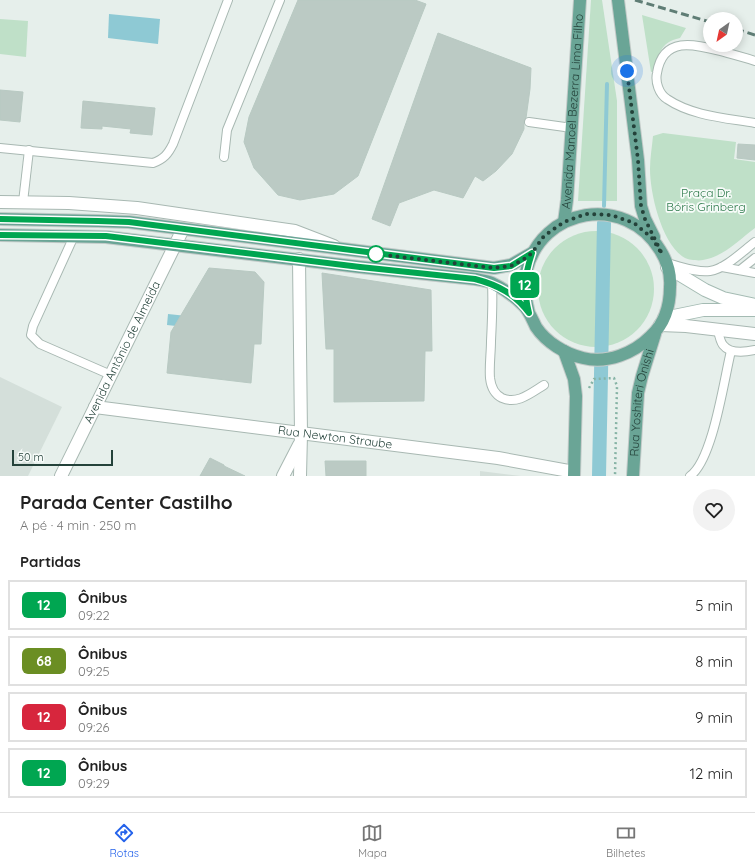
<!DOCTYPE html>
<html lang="pt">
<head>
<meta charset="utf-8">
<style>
  :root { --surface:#fff; --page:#f2f2f2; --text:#222; --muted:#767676; --line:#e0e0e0; --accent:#2563eb }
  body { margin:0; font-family:Quicksand,sans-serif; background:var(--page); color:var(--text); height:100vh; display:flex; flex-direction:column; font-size:15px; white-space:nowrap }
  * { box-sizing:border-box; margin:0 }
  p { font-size:13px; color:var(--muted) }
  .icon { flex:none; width:22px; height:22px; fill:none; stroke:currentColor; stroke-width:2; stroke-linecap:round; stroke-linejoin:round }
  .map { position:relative; height:476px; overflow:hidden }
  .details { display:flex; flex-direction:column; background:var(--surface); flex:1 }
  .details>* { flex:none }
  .badge { padding:0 8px; border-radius:6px; font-size:14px; line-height:26px }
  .needle { width:26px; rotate:213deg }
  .buttons { position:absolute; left:703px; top:12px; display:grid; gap:8px }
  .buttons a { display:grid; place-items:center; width:40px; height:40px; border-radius:50%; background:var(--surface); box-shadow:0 2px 10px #0003; font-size:20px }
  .scale { position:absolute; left:12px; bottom:10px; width:101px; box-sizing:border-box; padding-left:4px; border:2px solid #24423a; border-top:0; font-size:11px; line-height:14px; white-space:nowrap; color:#24423a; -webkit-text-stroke:3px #f7fbf9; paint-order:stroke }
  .you { position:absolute; width:20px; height:20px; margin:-10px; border:3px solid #fff; border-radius:50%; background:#1a73e8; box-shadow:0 0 0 6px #1a73e833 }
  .map>.badge { position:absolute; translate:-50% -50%; box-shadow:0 0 0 2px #fff }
  h2 { padding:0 20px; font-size:15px; line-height:36px }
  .round { display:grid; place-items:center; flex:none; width:42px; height:42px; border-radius:21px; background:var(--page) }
  .headline { display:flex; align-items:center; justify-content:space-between; height:68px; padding:0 20px }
  h1 { font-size:19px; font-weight:700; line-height:30px }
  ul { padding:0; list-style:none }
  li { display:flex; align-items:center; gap:12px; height:50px; margin:0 8px 6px; padding:0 12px; border:2px solid var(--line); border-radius:0px }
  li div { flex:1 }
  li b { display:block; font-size:15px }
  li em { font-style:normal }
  li .badge { min-width:44px; font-weight:700; text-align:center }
  .tab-bar { display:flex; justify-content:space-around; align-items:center; height:56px; border-top:1px solid var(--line); background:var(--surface); font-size:11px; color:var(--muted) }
  .tab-bar a { display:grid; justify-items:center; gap:2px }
  .tab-bar .on { color:var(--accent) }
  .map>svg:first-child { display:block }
  .built { fill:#d4dfda }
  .green { fill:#bfe0c8 }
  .water { fill:#8ec9d4 }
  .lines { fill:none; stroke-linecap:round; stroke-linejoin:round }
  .stream { stroke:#8ec9d4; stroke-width:4 }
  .canal { stroke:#8ec9d4; stroke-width:14 }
  .building { fill:#bbcac4; stroke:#b8c9c2 }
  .service-casing { stroke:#a8b8b2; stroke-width:10 }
  .minor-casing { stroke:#a8b8b2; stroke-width:14 }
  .tertiary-casing { stroke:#a8b8b2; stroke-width:14 }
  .secondary-casing { stroke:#a4bbb3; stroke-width:14 }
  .primary-casing { stroke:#c2cac8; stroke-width:14 }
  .path { stroke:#86b3a5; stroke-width:2.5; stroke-dasharray:2 3; stroke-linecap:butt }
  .service { stroke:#fff; stroke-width:8 }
  .minor { stroke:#fff; stroke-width:12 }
  .tertiary { stroke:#fff; stroke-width:12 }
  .secondary { stroke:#fff; stroke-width:12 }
  .primary { stroke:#6aa596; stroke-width:12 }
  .rail { stroke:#5f7d75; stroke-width:3; stroke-dasharray:8 4; stroke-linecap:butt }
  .line-casing { stroke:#fff; stroke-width:9 }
  .line { stroke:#00a651; stroke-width:6 }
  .walk { stroke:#24423a; stroke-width:4; stroke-dasharray:0 7.2 }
  .stop-dot { fill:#fff; stroke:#00a651; stroke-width:2 }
  .labels { text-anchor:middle; stroke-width:3.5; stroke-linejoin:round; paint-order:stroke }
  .street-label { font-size:12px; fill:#24423a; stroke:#f7fbf9 }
  .park-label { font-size:12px; fill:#2d7a4b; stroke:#f7fbf9 }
</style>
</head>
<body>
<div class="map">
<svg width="755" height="476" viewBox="0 0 755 476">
  <rect width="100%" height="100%" fill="#e6efeb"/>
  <g class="built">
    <path d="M0,377L62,407L28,476H0Z"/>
    <path d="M480,471L521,476H480Z"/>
  </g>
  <g class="green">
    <path d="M591,0H602L617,101V201H578Z"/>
    <path d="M642,15L686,28L680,38C659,43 660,53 655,71L651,72Z"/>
    <path d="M0,19L28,21L26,57L0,54Z"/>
    <path d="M663,133L736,142L734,159L755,162V228C739,240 723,257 703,260C699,261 689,260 685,258C662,245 650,194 650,169C650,158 652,147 653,136Z"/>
    <circle cx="596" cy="289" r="58"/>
  </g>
  <g class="water">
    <path d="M109,14L160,19L158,44L108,38Z"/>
    <path d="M168,314L187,316L185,327L167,325Z"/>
  </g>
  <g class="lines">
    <path class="stream" d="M604,206L607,84"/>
    <path class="canal" d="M599,476L604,223"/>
  </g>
  <g class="building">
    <path d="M298,0H415L426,4L358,176L334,194L300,200L278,195L254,168L244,142L249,117Z"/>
    <path d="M438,33L531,68L530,89L526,118L524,121V129L512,154L496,171L483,181L475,176L463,198L434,190L399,203L390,226L372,219Z"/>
    <path d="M0,90L23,92L20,122L0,120Z"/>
    <path d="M83,101L155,108L152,135L130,133L131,129L102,126V129L81,128Z"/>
    <path d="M738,144L755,145V160L737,158Z"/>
    <path d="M209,268L255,272L264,282L261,344H254L251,383L167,373L171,332Z"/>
    <path d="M322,273L431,290L432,351H425L424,401L334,402V349H326Z"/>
    <path d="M210,458L224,465V466L245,476H200Z"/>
    <path d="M325,461H366V476H326Z"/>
  </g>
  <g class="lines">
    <defs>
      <g id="service">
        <path d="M755,61C743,57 731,54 720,51C694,44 663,36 657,73C655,82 659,94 667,99C692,116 726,118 755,123"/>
        <path d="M529,122L572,128"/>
        <path d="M0,148L153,163C164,159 168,154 173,144L228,0"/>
        <path d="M224,157L227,130L280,0"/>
        <path d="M23,202L29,150"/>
        <path d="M74,236L33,326L31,335L40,344L111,375"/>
        <path d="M666,263C680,266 696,273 710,271C725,269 743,251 755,242"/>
        <path d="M722,267L755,273"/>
        <path d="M740,270L755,258"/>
        <path d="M492,283C493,303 492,322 491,341C491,353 489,366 490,378C491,387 494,394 502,398C517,405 531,393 544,385"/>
        <path d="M718,330C719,335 720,341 723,345C730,354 746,352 755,350"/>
        <path d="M690,476C713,460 724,379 731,351"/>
      </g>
      <g id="minor">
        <path d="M0,202L69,203L137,208L295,231L334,246"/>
        <path d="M299,259L301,434L300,476"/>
        <path id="s1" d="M95,407L498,458L574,472"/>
        <path id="s2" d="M61,476L183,229"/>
        <path d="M283,476L299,445"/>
      </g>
      <path id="tertiary" d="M660,325L686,326L755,334"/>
      <g id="secondary">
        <path d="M667,267L705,290L723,298L755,305"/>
        <path d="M664,318L703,310H754"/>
      </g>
      <g id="primary">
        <path d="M618,0L638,160L641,206L645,219L654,237"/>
        <path d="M0,219L98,221L129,222L494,268L511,265L532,253"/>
        <path id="s3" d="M564,222L567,200L580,0"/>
        <path d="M0,235L106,237L360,267L475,279C480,280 487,281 492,283C502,288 514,296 522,304C529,310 532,319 536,327C546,342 565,354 583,358C608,364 634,353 651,336C665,323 670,305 670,287C671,274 667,261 660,250C625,193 541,207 526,272C522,286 526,300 529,313"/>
        <path d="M564,351L574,379L576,396L574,476"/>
        <path id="s4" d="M633,476L638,393L642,376L655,334"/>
      </g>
    </defs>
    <use href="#service" class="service-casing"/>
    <use href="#minor" class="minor-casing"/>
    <use href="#tertiary" class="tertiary-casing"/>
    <use href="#secondary" class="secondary-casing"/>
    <use href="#primary" class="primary-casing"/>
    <path class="path" d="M589,388L594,379L614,378L617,386L615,476"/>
    <use href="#service" class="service"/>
    <use href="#minor" class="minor"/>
    <use href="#tertiary" class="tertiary"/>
    <use href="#secondary" class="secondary"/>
    <use href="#primary" class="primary"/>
    <g class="rail">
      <path d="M635,0L710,22"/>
      <path d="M736,29L755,35"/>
    </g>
  </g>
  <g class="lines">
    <defs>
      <path id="line" d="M0,219L98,221L129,222L494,268L511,266L532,253C524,278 523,288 529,313C515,294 498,285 475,279L360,267L106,236L0,235"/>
    </defs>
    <use href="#line" class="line-casing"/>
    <use href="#line" class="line"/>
    <path class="walk" d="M376,254L494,268L511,266L524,259L532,253L544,236L564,222L586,214L611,215L634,223L652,238L662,254L645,219L641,206L638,160L627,71"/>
  </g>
  <circle class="stop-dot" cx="376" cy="254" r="8"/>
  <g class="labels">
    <g class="street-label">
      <text dy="4" stroke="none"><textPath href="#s3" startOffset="111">Avenida Manoel Bezerra Lima Filho</textPath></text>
      <text dy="4" stroke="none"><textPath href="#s2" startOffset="138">Avenida Antônio de Almeida</textPath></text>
      <text dy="4" stroke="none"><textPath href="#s4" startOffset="74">Rua Yoshiteri Onishi</textPath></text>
      <text dy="4" stroke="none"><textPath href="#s1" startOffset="242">Rua Newton Straube</textPath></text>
    </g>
    <g class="park-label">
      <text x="706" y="197">Praça Dr.<tspan x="706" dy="14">Bóris Grinberg</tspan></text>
    </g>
  </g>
</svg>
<div class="buttons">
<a><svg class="needle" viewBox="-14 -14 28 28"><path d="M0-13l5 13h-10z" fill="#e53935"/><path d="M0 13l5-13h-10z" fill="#767676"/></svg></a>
</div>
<div class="scale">50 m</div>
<div class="you" style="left:627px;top:71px"></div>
<b class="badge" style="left:525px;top:285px;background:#00a651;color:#fff">12</b>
</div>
<section class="details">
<div class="headline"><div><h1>Parada Center Castilho</h1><p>A pé · 4 min · 250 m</p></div><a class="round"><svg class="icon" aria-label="heart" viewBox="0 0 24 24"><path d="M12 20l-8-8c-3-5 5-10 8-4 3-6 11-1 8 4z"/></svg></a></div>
<h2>Partidas</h2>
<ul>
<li><span class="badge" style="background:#00a651;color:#fff">12</span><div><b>Ônibus</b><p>09:22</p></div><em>5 min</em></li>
<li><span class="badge" style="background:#6b8e23;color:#fff">68</span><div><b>Ônibus</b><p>09:25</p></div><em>8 min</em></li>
<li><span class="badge" style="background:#d7263d;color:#fff">12</span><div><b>Ônibus</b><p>09:26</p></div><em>9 min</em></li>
<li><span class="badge" style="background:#00a651;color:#fff">12</span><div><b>Ônibus</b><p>09:29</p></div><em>12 min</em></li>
</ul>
</section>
<nav class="tab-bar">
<a class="on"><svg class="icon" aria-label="directions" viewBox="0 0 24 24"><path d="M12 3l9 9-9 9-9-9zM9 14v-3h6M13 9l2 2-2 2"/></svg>Rotas</a>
<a><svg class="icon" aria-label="map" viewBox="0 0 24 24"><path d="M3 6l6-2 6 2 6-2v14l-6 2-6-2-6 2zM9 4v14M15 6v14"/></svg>Mapa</a>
<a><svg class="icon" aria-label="tickets" viewBox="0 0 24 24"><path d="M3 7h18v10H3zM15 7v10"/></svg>Bilhetes</a>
</nav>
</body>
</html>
